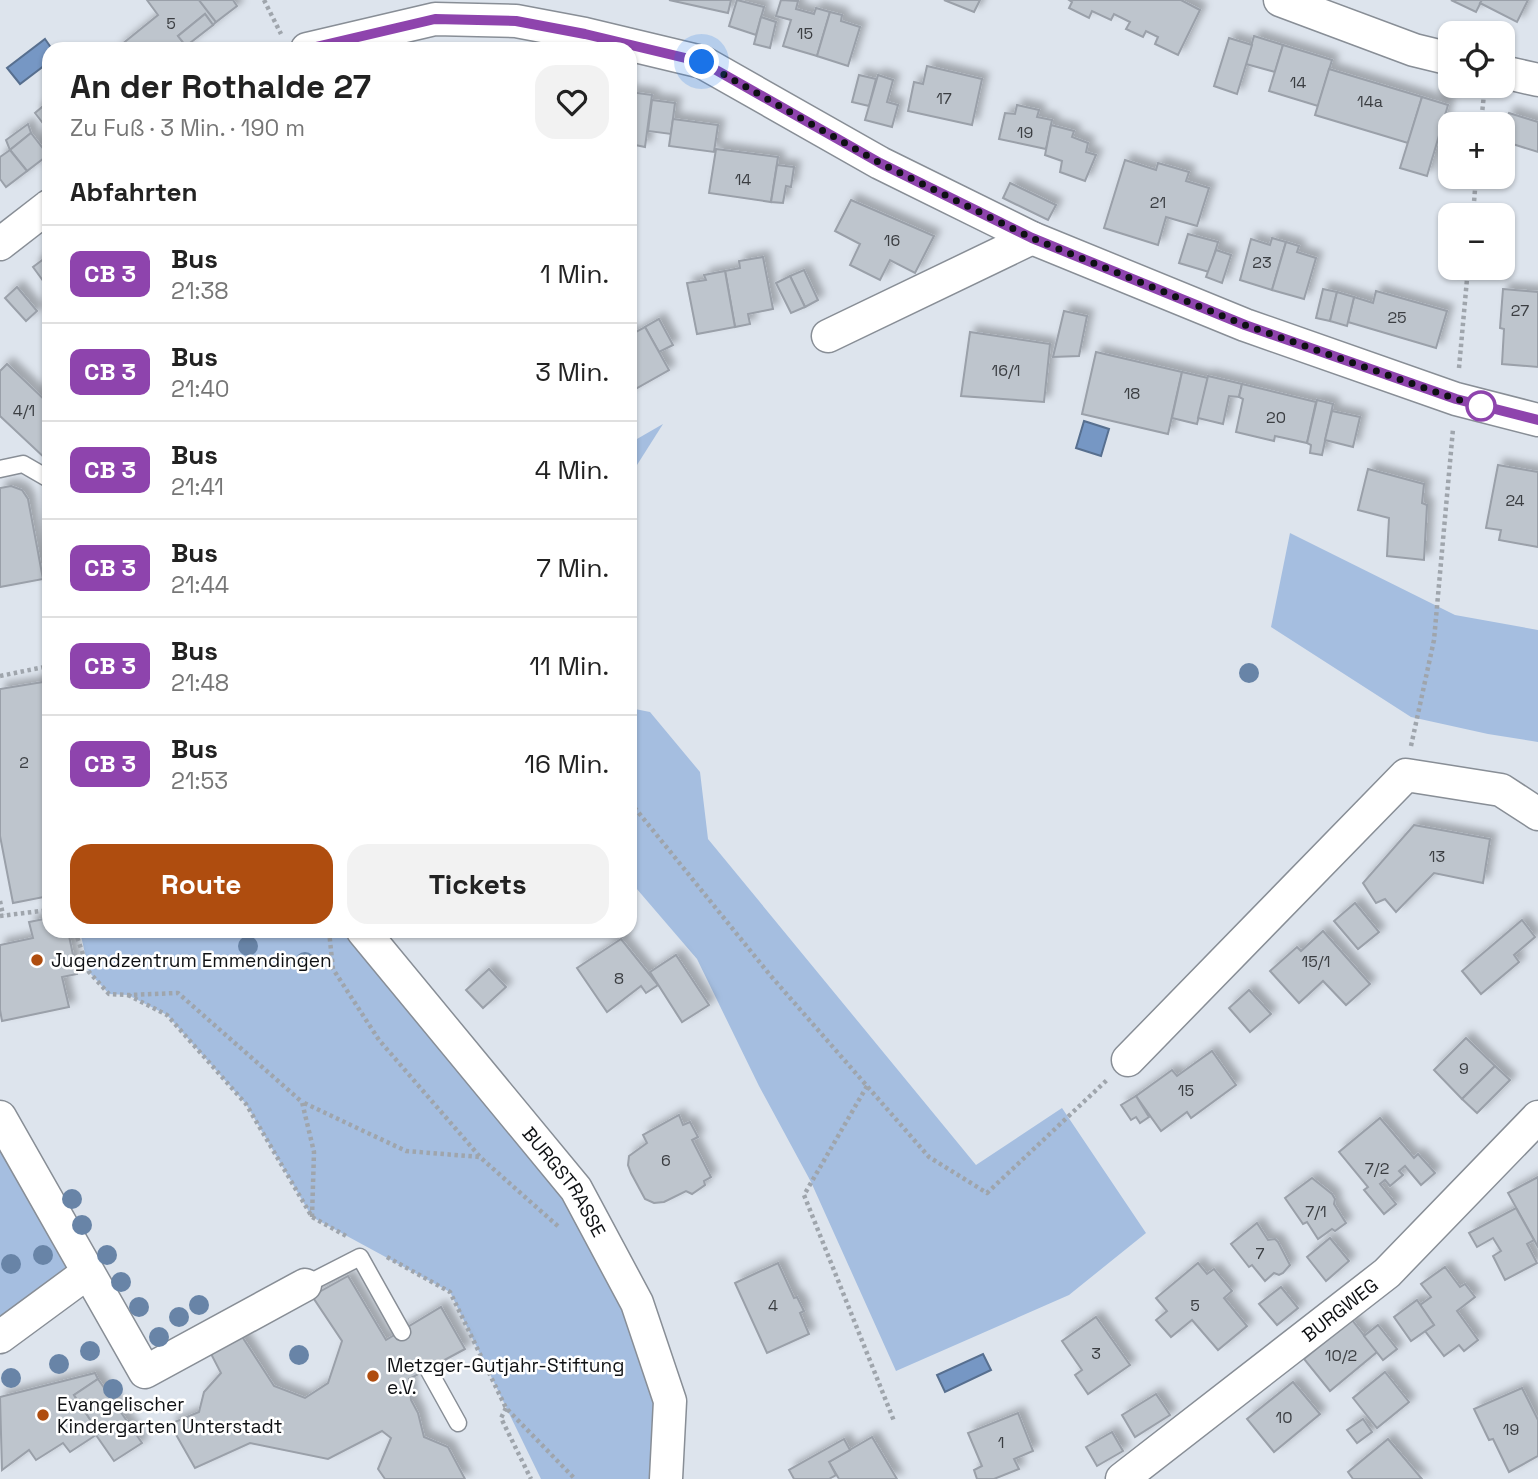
<!DOCTYPE html>
<html lang="de">
<head>
<meta charset="utf-8">
<style>
  :root { --surface:#fff; --page:#f2f2f2; --text:#222; --muted:#767676; --line:#e0e0e0; --accent:#af4d0f }
  body { margin:0; font-family:"Space Grotesk",sans-serif; background:var(--page); color:var(--text); height:100vh; display:flex; flex-direction:column; font-size:26px; white-space:nowrap }
  * { box-sizing:border-box; margin:0 }
  p { font-size:23px; color:var(--muted) }
  .icon { flex:none; width:38px; height:38px; fill:none; stroke:currentColor; stroke-width:2; stroke-linecap:round; stroke-linejoin:round }
  .map { position:relative; flex:1; overflow:hidden }
  .sheet { position:absolute; left:42px; top:42px; width:595px; height:896px; display:flex; flex-direction:column; background:var(--surface); border-radius:21px; box-shadow:0 2px 5px #0004 }
  .sheet>* { flex:none }
  .badge { padding:0 14px; border-radius:10px; font-size:24px; line-height:46px }
  .fabs { position:absolute; left:1438px; top:21px; display:grid; gap:14px }
  .fabs a { display:grid; place-items:center; width:77px; height:77px; border-radius:14px; background:var(--surface); box-shadow:0 2px 5px #0004; font-size:35px }
  .you { position:absolute; width:35px; height:35px; margin:-18px; border:5px solid #fff; border-radius:50%; background:#1a73e8; box-shadow:0 0 0 10px #1a73e833 }
  .map>.badge { position:absolute; translate:-50% -50%; box-shadow:0 0 0 4px #fff }
  h2 { padding:0 28px; font-size:26px; line-height:63px }
  .round { display:grid; place-items:center; flex:none; width:74px; height:74px; border-radius:21px; background:var(--page) }
  .head { display:flex; align-items:center; justify-content:space-between; height:119px; padding:0 28px }
  h1 { font-size:33px; font-weight:700; line-height:52px }
  .cta { display:flex; gap:14px; margin-top:auto; padding:14px 28px }
  .cta a { flex:1; height:80px; border-radius:21px; background:var(--accent); color:#fff; font-size:28px; font-weight:700; line-height:80px; text-align:center }
  .cta a+a { background:var(--page); color:var(--text) }
  ul { padding:0; list-style:none }
  li { display:flex; align-items:center; gap:21px; height:98px; padding:0 28px; border-top:2px solid var(--line) }
  li div { flex:1 }
  li b { display:block; font-size:26px }
  li em { font-style:normal }
  li .badge { min-width:77px; font-weight:700; text-align:center }
  .map>svg:first-child { display:block }
  .green { fill:#a5bee0 }
  .water { fill:#7697c4; stroke:#576f8f; stroke-width:2 }
  .building { fill:#bec5cd; stroke:#9aa0a9; stroke-width:2; filter:url(#shadow) }
  .lines { fill:none; stroke-linecap:round; stroke-linejoin:round }
  .lane-casing { stroke:#888e96; stroke-width:19 }
  .street-casing { stroke:#888e96; stroke-width:35 }
  .path { stroke:#9fa5ac; stroke-width:4.5; stroke-dasharray:3.5 3.5; stroke-linecap:butt }
  .lane { stroke:#fff; stroke-width:16 }
  .street { stroke:#fff; stroke-width:32 }
  .tree { fill:#6884a7 }
  .line-casing { stroke:#fff; stroke-width:16 }
  .line { stroke:#8e44ad; stroke-width:10 }
  .walk { stroke:#0f1114; stroke-width:7; stroke-dasharray:0 12.6 }
  .stop-dot { fill:#fff; stroke:#8e44ad; stroke-width:3.5 }
  .poi-dot { fill:#af4d0f; stroke:#fff; stroke-width:2.5 }
  .labels { text-anchor:middle; stroke-width:5; stroke-linejoin:round; paint-order:stroke }
  .number-label { font-size:16px; fill:#3b3e42 }
  .poi-label { font-size:19px; fill:#0f1114; stroke:#fff; text-anchor:start }
  .street-label { font-size:19px; fill:#0f1114; stroke:#fff }
</style>
</head>
<body>
<div class="map">
<svg width="1538" height="1479" viewBox="0 0 1538 1479">
  <defs>
    <filter id="shadow"><feDropShadow dx="6" dy="-6" stdDeviation="3.5" flood-color="#0004"/></filter>
  </defs>
  <rect width="100%" height="100%" fill="#dde4ed"/>
  <g class="green">
    <path d="M663,424L630,476V443Z"/>
    <path d="M1290,533L1455,615L1538,630V742L1488,734L1411,717L1271,627Z"/>
    <path d="M630,708L650,712L700,772L708,839L976,1165L1062,1108L1146,1233L1069,1295L896,1371L811,1182L759,1086L697,959L630,881Z"/>
    <path d="M80,931H351L518,1136L590,1238L627,1310L657,1408L652,1479H541L450,1292L312,1217L246,1104L167,1015L128,995L109,994L89,972Z"/>
    <path d="M0,1137L72,1266L0,1320Z"/>
  </g>
  <g class="water">
    <path d="M45,39L52,49H49V62L20,84L7,68Z"/>
    <path d="M1084,421L1109,429L1101,456L1076,448Z"/>
    <path d="M983,1354L991,1370L945,1392L937,1375Z"/>
  </g>
  <g class="building">
    <path d="M147,0H199L216,22L213,25L205,14L178,36L186,46L182,49H116L158,15Z"/>
    <path d="M199,0H233L237,6L216,22Z"/>
    <path d="M669,0H731L728,13Z"/>
    <path d="M737,0L764,7L756,35L729,26Z"/>
    <path d="M781,0L798,1L796,9L814,14L816,8L830,12L817,56L783,46L791,20L776,16Z"/>
    <path d="M944,0H980L974,12Z"/>
    <path d="M1069,0H1181L1200,10L1178,55L1155,44L1158,37L1146,31L1143,37L1126,29L1130,22L1114,14L1111,20L1092,11L1089,18L1069,8L1072,2Z"/>
    <path d="M1451,0H1482L1476,12Z"/>
    <path d="M1482,0H1528L1517,22L1480,3Z"/>
    <path d="M830,12L842,15L841,21L860,27L848,66L817,56Z"/>
    <path d="M205,14L213,25L186,46L178,36Z"/>
    <path d="M761,17L776,22L770,48L754,44Z"/>
    <path d="M1254,36L1283,45L1275,72L1246,64Z"/>
    <path d="M1229,38L1252,45L1237,94L1214,86Z"/>
    <path d="M1283,45L1332,60L1318,106L1269,91Z"/>
    <path d="M927,66L982,79L972,125L908,111L914,82L923,84Z"/>
    <path d="M1329,69L1422,97L1408,143L1315,115Z"/>
    <path d="M859,75L876,79L869,106L852,102Z"/>
    <path d="M878,75L893,80L887,102L898,105L892,127L865,120Z"/>
    <path d="M630,92L652,95L645,147L630,144Z"/>
    <path d="M1422,97L1448,105L1427,176L1400,168Z"/>
    <path d="M652,100L675,103L671,134L648,131Z"/>
    <path d="M49,101V131L35,113Z"/>
    <path d="M1017,105L1039,110L1037,117L1052,120L1046,149L999,139L1005,113L1015,114Z"/>
    <path d="M1509,113L1538,122V152L1503,141V131Z"/>
    <path d="M673,119L718,125L714,152L669,146Z"/>
    <path d="M28,124L31,133L10,150L6,140Z"/>
    <path d="M1051,125L1074,131L1072,137L1088,143L1086,152L1096,155L1085,181L1060,172L1062,161L1045,155Z"/>
    <path d="M31,133L48,155L27,171L10,150Z"/>
    <path d="M716,149L778,157L771,202L709,193Z"/>
    <path d="M10,150L27,171L6,187L0,179V157Z"/>
    <path d="M1125,160L1156,170L1158,163L1189,172L1186,181L1209,188L1197,226L1166,217L1158,245L1104,228Z"/>
    <path d="M777,165L794,167L791,187L786,186L783,203L771,202Z"/>
    <path d="M1010,183L1056,205L1048,220L1003,198Z"/>
    <path d="M851,200L934,236L915,273L890,260L880,280L850,265L860,244L835,231Z"/>
    <path d="M1188,234L1218,242L1209,272L1179,263Z"/>
    <path d="M1272,238L1286,242L1272,290L1240,280L1251,239L1270,245Z"/>
    <path d="M1286,242L1299,246L1297,252L1316,258L1304,299L1272,290Z"/>
    <path d="M1216,250L1231,255L1222,283L1206,277Z"/>
    <path d="M49,255V289L33,267Z"/>
    <path d="M763,257L773,309L748,314L750,324L735,327L725,271L740,268L739,261Z"/>
    <path d="M804,270L818,300L805,307L790,276Z"/>
    <path d="M725,271L735,327L697,334L687,283L706,280L704,275Z"/>
    <path d="M790,276L805,307L791,313L776,283Z"/>
    <path d="M17,287L37,311L26,321L5,298Z"/>
    <path d="M1323,289L1337,292L1330,321L1316,318Z"/>
    <path d="M1503,289L1538,292V367L1502,364L1504,329L1500,328Z"/>
    <path d="M1376,291L1447,311L1436,348L1348,322L1354,297L1373,303Z"/>
    <path d="M1337,292L1354,297L1347,326L1330,321Z"/>
    <path d="M1064,311L1087,316L1079,356L1053,357Z"/>
    <path d="M659,319L673,345L659,352L645,327Z"/>
    <path d="M645,327L669,370L630,392V335Z"/>
    <path d="M970,332L1050,344L1044,402L961,396Z"/>
    <path d="M1096,352L1182,372L1168,434L1082,414Z"/>
    <path d="M7,364L49,404V462L0,416V371Z"/>
    <path d="M1182,372L1208,378L1197,424L1172,418Z"/>
    <path d="M1208,376L1242,384L1239,397L1229,396L1223,424L1198,418Z"/>
    <path d="M1242,384L1316,402L1307,443L1275,436L1274,441L1236,432L1243,399L1239,397Z"/>
    <path d="M1317,400L1333,404L1322,455L1310,453L1311,445L1307,443Z"/>
    <path d="M1332,411L1360,417L1353,447L1325,440Z"/>
    <path d="M1498,465L1538,472V547L1499,540L1501,530L1486,528Z"/>
    <path d="M1368,469L1424,484L1422,503L1427,505L1424,560L1387,556L1389,518L1358,510Z"/>
    <path d="M11,486L22,490L28,499L43,579L0,587V488Z"/>
    <path d="M49,681V896L13,903L0,836V689Z"/>
    <path d="M1414,825L1490,839L1483,883L1434,873L1396,912L1385,899L1376,903L1363,883Z"/>
    <path d="M1355,903L1379,932L1358,949L1334,921Z"/>
    <path d="M49,918V931H68L77,974L62,977L69,1007L2,1021L0,1010V945L33,938L29,922Z"/>
    <path d="M1522,920L1535,937L1514,955L1519,962L1481,994L1462,971Z"/>
    <path d="M1323,931L1370,984L1346,1005L1323,981L1299,1003L1270,971L1297,947L1301,951Z"/>
    <path d="M621,939L658,985L646,993L641,986L607,1012L577,968Z"/>
    <path d="M676,955L709,1005L682,1022L650,972Z"/>
    <path d="M489,969L506,987L483,1008L466,990Z"/>
    <path d="M1249,990L1271,1014L1250,1032L1229,1008Z"/>
    <path d="M1466,1038L1495,1066L1462,1099L1434,1070Z"/>
    <path d="M1212,1051L1236,1085L1191,1118L1187,1112L1161,1131L1136,1096L1172,1070L1177,1076Z"/>
    <path d="M1495,1066L1510,1080L1477,1113L1462,1099Z"/>
    <path d="M1136,1096L1149,1117L1140,1123L1136,1117L1131,1120L1121,1105Z"/>
    <path d="M679,1115L683,1125L690,1122L698,1137L692,1140L711,1177L704,1181L705,1185L692,1194L686,1191L664,1202L654,1203L645,1199L631,1173L628,1165L629,1156L647,1143L643,1135Z"/>
    <path d="M1380,1118L1414,1158L1418,1154L1435,1173L1421,1185L1405,1166L1399,1171L1403,1175L1390,1186L1385,1180L1380,1184L1396,1204L1384,1214L1364,1190L1368,1187L1339,1152Z"/>
    <path d="M1538,1177V1247L1508,1193Z"/>
    <path d="M1312,1178L1332,1194L1335,1199L1334,1204L1346,1223L1335,1231L1332,1229L1318,1239L1307,1222L1303,1224L1285,1198Z"/>
    <path d="M1516,1208L1534,1240L1527,1244L1537,1263L1505,1280L1493,1256L1501,1251L1493,1238L1477,1247L1469,1233Z"/>
    <path d="M1257,1223L1268,1240L1275,1239L1278,1242L1290,1265L1283,1273L1279,1275L1274,1273L1265,1281L1252,1265L1249,1267L1231,1244Z"/>
    <path d="M1330,1238L1349,1261L1326,1281L1307,1257Z"/>
    <path d="M778,1263L794,1298L797,1297L804,1311L800,1313L809,1334L767,1353L735,1283Z"/>
    <path d="M1198,1263L1207,1274L1214,1269L1232,1291L1224,1298L1247,1326L1218,1350L1192,1320L1171,1337L1156,1320L1167,1311L1156,1298Z"/>
    <path d="M1445,1267L1460,1287L1465,1284L1475,1297L1457,1311L1478,1340L1464,1351L1459,1345L1444,1356L1425,1331L1434,1325L1420,1305L1431,1297L1421,1284Z"/>
    <path d="M348,1276L386,1340L441,1307L465,1349L409,1379L411,1400L418,1413L424,1437L448,1447L465,1479H385L378,1469L391,1438L382,1431L328,1459L250,1443L195,1468L170,1424L199,1412L204,1392L221,1373L209,1350L241,1335L274,1386L305,1398L328,1383L342,1341L312,1296Z"/>
    <path d="M1281,1287L1298,1308L1277,1325L1259,1304Z"/>
    <path d="M1417,1300L1434,1325L1411,1341L1394,1317Z"/>
    <path d="M1096,1317L1130,1365L1088,1394L1075,1375L1082,1370L1062,1341Z"/>
    <path d="M1352,1320L1377,1352L1330,1391L1304,1359Z"/>
    <path d="M1378,1325L1397,1349L1383,1360L1364,1336Z"/>
    <path d="M1385,1372L1409,1402L1377,1428L1353,1398Z"/>
    <path d="M95,1373L98,1379L74,1395L99,1433L70,1452L63,1443L36,1460L29,1450L2,1470L0,1397Z"/>
    <path d="M98,1379L142,1443L114,1461L96,1435L99,1433L74,1395Z"/>
    <path d="M1293,1382L1320,1414L1274,1452L1247,1419Z"/>
    <path d="M1522,1388L1538,1420V1456L1509,1472L1493,1439L1489,1440L1474,1409Z"/>
    <path d="M1156,1394L1170,1415L1135,1437L1122,1415Z"/>
    <path d="M1018,1413L1033,1451L1014,1459L1019,1469L994,1479H977L974,1470L982,1466L968,1433Z"/>
    <path d="M1363,1419L1372,1432L1357,1443L1347,1430Z"/>
    <path d="M1112,1432L1123,1451L1097,1466L1086,1447Z"/>
    <path d="M872,1437L897,1479H839L829,1462Z"/>
    <path d="M844,1439L850,1450L829,1462L836,1475L829,1479H794L789,1470Z"/>
    <path d="M1388,1439L1422,1479H1353L1348,1472Z"/>
  </g>
  <g class="lines">
    <defs>
      <g id="lane">
        <path d="M0,469L23,464L49,479"/>
        <path d="M305,1285L360,1257L402,1332"/>
        <path d="M428,1369L458,1423"/>
      </g>
      <g id="street">
        <path d="M1280,0L1414,50L1451,59"/>
        <path d="M307,49L435,19L516,21L585,34L702,62L880,163L1032,238L1245,325L1456,399L1538,420"/>
        <path d="M1503,72L1538,80"/>
        <path d="M0,244L49,206"/>
        <path d="M828,336L1032,238"/>
        <path id="s1" d="M363,931L576,1189L637,1303L670,1401L666,1479"/>
        <path d="M1128,1060L1406,775L1501,790L1538,814"/>
        <path d="M0,1117L145,1372L305,1285"/>
        <path d="M0,1337L87,1273"/>
        <path id="s2" d="M1122,1479L1387,1273L1538,1117"/>
      </g>
    </defs>
    <use href="#lane" class="lane-casing"/>
    <use href="#street" class="street-casing"/>
    <g class="path">
      <path d="M264,0L281,34"/>
      <path d="M1481,124L1484,94"/>
      <path d="M1473,215L1476,177"/>
      <path d="M1459,368L1468,268"/>
      <path d="M0,676L49,666"/>
      <path d="M1411,746L1434,640L1453,429"/>
      <path d="M630,802L770,975L929,1157L987,1193L1108,1079"/>
      <path d="M0,901L3,915"/>
      <path d="M0,916L49,910"/>
      <path d="M75,931L89,972L109,994L128,995L178,993L302,1102"/>
      <path d="M329,931L333,969L379,1040L481,1158L560,1228"/>
      <path d="M128,995L167,1015L246,1104L312,1217L348,1237"/>
      <path d="M867,1086L804,1195L894,1421"/>
      <path d="M312,1217L314,1152L302,1102L406,1151L480,1157"/>
      <path d="M387,1257L450,1292L506,1408L575,1479"/>
      <path d="M506,1408L501,1418L531,1479"/>
    </g>
    <use href="#lane" class="lane"/>
    <use href="#street" class="street"/>
  </g>
  <g class="tree">
    <circle cx="1249" cy="673" r="10"/>
    <circle cx="248" cy="946" r="10"/>
    <circle cx="305" cy="962" r="10"/>
    <circle cx="72" cy="1199" r="10"/>
    <circle cx="82" cy="1225" r="10"/>
    <circle cx="43" cy="1255" r="10"/>
    <circle cx="107" cy="1255" r="10"/>
    <circle cx="11" cy="1264" r="10"/>
    <circle cx="121" cy="1282" r="10"/>
    <circle cx="199" cy="1305" r="10"/>
    <circle cx="139" cy="1307" r="10"/>
    <circle cx="179" cy="1317" r="10"/>
    <circle cx="159" cy="1337" r="10"/>
    <circle cx="90" cy="1351" r="10"/>
    <circle cx="299" cy="1355" r="10"/>
    <circle cx="59" cy="1364" r="10"/>
    <circle cx="11" cy="1378" r="10"/>
    <circle cx="113" cy="1389" r="10"/>
  </g>
  <g class="lines">
    <defs>
      <path id="line" d="M307,49L435,19L516,21L585,34L702,62L880,163L1032,238L1245,325L1456,399L1538,420"/>
    </defs>
    <use href="#line" class="line-casing"/>
    <use href="#line" class="line"/>
    <path class="walk" d="M702,62L880,163L1032,238L1245,325L1456,399L1481,406"/>
  </g>
  <circle class="stop-dot" cx="1481" cy="406" r="14"/>
  <g class="poi-dot">
    <circle cx="37" cy="960" r="7"/>
    <circle cx="373" cy="1376" r="7"/>
    <circle cx="43" cy="1415" r="7"/>
  </g>
  <g class="labels">
    <g class="number-label">
      <text x="171" y="29">5</text>
      <text x="805" y="39">15</text>
      <text x="1298" y="88">14</text>
      <text x="944" y="104">17</text>
      <text x="1370" y="107">14a</text>
      <text x="1025" y="138">19</text>
      <text x="743" y="185">14</text>
      <text x="1158" y="208">21</text>
      <text x="892" y="246">16</text>
      <text x="1262" y="268">23</text>
      <text x="1520" y="316">27</text>
      <text x="1397" y="323">25</text>
      <text x="1006" y="376">16/1</text>
      <text x="1132" y="399">18</text>
      <text x="24" y="416">4/1</text>
      <text x="1276" y="423">20</text>
      <text x="1515" y="506">24</text>
      <text x="24" y="768">2</text>
      <text x="1437" y="862">13</text>
      <text x="1316" y="967">15/1</text>
      <text x="619" y="984">8</text>
      <text x="1464" y="1074">9</text>
      <text x="1186" y="1096">15</text>
      <text x="666" y="1166">6</text>
      <text x="1377" y="1174">7/2</text>
      <text x="1316" y="1217">7/1</text>
      <text x="1260" y="1259">7</text>
      <text x="773" y="1311">4</text>
      <text x="1195" y="1311">5</text>
      <text x="1096" y="1359">3</text>
      <text x="1341" y="1361">10/2</text>
      <text x="1284" y="1423">10</text>
      <text x="1511" y="1435">19</text>
      <text x="1001" y="1448">1</text>
    </g>
    <g class="poi-label">
      <text x="51" y="967">Jugendzentrum Emmendingen</text>
      <text x="387" y="1372">Metzger-Gutjahr-Stiftung<tspan x="387" dy="22">e.V.</tspan></text>
      <text x="57" y="1411">Evangelischer<tspan x="57" dy="22">Kindergarten Unterstadt</tspan></text>
    </g>
    <g class="street-label">
      <text dy="7" stroke="none"><textPath href="#s1" startOffset="322">BURGSTRASSE</textPath></text>
      <text dy="7" stroke="none"><textPath href="#s2" startOffset="276">BURGWEG</textPath></text>
    </g>
  </g>
</svg>
<div class="fabs">
<a><svg class="icon" aria-label="locate" viewBox="0 0 24 24"><circle cx="12" cy="12" r="6"/><path d="M12 2v4M12 18v4M2 12h4M18 12h4"/></svg></a>
<a>+</a>
<a>−</a>
</div>
<div class="you" style="left:702px;top:62px"></div>
<section class="sheet">
<div class="head"><div><h1>An der Rothalde 27</h1><p>Zu Fuß · 3 Min. · 190 m</p></div><a class="round"><svg class="icon" aria-label="heart" viewBox="0 0 24 24"><path d="M12 20l-8-8c-3-5 5-10 8-4 3-6 11-1 8 4z"/></svg></a></div>
<h2>Abfahrten</h2>
<ul>
<li><span class="badge" style="background:#8e44ad;color:#fff">CB 3</span><div><b>Bus</b><p>21:38</p></div><em>1 Min.</em></li>
<li><span class="badge" style="background:#8e44ad;color:#fff">CB 3</span><div><b>Bus</b><p>21:40</p></div><em>3 Min.</em></li>
<li><span class="badge" style="background:#8e44ad;color:#fff">CB 3</span><div><b>Bus</b><p>21:41</p></div><em>4 Min.</em></li>
<li><span class="badge" style="background:#8e44ad;color:#fff">CB 3</span><div><b>Bus</b><p>21:44</p></div><em>7 Min.</em></li>
<li><span class="badge" style="background:#8e44ad;color:#fff">CB 3</span><div><b>Bus</b><p>21:48</p></div><em>11 Min.</em></li>
<li><span class="badge" style="background:#8e44ad;color:#fff">CB 3</span><div><b>Bus</b><p>21:53</p></div><em>16 Min.</em></li>
</ul>
<div class="cta"><a>Route</a><a>Tickets</a></div>
</section>
</div>
</body>
</html>
